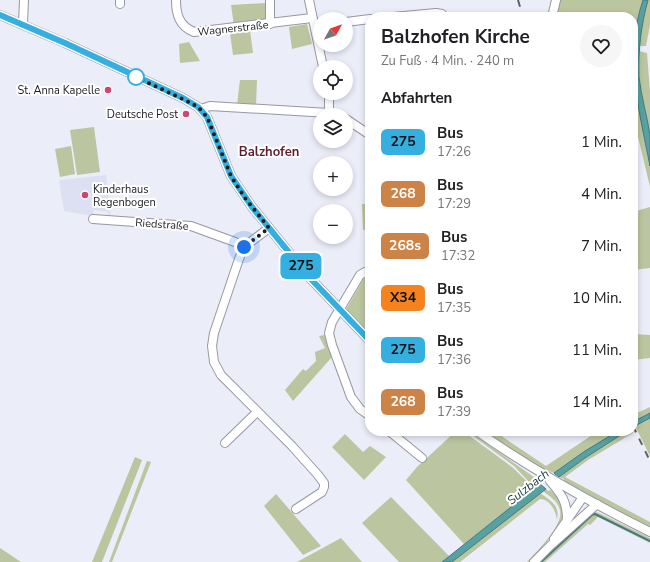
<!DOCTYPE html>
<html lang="de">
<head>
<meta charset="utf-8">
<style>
  :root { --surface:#fff; --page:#f6f6f6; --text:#202124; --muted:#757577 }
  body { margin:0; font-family:"Nunito Sans",sans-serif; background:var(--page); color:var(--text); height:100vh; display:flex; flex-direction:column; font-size:15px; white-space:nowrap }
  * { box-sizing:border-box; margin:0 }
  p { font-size:13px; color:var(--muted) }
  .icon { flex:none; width:22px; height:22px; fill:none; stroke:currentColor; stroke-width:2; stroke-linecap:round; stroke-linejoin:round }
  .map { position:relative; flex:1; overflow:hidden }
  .drawer { position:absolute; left:365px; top:12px; width:273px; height:424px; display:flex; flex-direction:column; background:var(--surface); border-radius:16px; box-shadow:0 2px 6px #0003 }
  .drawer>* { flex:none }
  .badge { padding:0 8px; border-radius:6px; font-size:14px; line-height:26px }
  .needle { width:26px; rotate:50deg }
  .controls { position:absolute; left:313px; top:12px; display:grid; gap:8px }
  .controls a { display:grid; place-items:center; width:40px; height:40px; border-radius:50%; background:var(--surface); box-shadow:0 2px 6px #0003; font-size:20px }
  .you { position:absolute; width:20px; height:20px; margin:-10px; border:3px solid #fff; border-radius:50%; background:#1a73e8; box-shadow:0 0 0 6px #1a73e833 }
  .map>.badge { position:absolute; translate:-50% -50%; box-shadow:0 0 0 2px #fff }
  h2 { padding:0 16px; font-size:15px; line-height:36px }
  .round { display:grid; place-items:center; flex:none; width:42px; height:42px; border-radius:21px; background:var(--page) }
  .summary { display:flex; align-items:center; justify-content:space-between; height:68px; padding:0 16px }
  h1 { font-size:19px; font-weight:700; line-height:30px }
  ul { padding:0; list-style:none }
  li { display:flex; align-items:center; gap:12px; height:52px; padding:0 16px }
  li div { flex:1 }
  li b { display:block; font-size:15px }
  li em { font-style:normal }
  li .badge { min-width:44px; font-weight:700; text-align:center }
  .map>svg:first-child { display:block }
  .built { fill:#dce0f2 }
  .green { fill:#bbc6a0 }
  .water { fill:#57a1a2; stroke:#45797b }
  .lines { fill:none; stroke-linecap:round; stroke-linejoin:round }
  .stream { stroke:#45797b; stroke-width:2 }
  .minor-casing { stroke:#9698a2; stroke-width:10 }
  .minor { stroke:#fff; stroke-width:8 }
  .rail { stroke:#606268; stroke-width:2; stroke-dasharray:7 7; stroke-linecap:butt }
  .line-casing { stroke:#fff; stroke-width:9 }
  .line { stroke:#35afdf; stroke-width:6 }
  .walk { stroke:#1c1d21; stroke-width:4; stroke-dasharray:0 7.2 }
  .stop-dot { fill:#fff; stroke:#35afdf; stroke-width:2 }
  .poi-dot { fill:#d3446e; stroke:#fff; stroke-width:1.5 }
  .labels { text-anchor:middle; stroke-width:4; stroke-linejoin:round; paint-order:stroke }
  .street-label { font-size:11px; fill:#1c1d21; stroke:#fff }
  .poi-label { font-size:11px; fill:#1c1d21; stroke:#fff; text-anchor:end }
  .water-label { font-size:12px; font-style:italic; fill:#14393a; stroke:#fff }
  .quarter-label { font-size:13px; font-weight:bold; fill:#611d30; stroke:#fff }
</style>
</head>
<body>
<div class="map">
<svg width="650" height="562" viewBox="0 0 650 562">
  <rect width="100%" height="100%" fill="#ebedf8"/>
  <path class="built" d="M106,175L111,216L108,215V212L94,210L93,216L64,211L59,180Z"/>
  <g class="green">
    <path d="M559,0H643L635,28L633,45V17H555Z"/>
    <path d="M648,0H650V25L646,46H639L641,26Z"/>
    <path d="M266,3V20L234,26L231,5Z"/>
    <path d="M307,24L312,44L292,49L289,27Z"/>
    <path d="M250,30L253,53L233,55L230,33Z"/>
    <path d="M189,42L200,61L180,63L179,44Z"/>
    <path d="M633,51L635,89L650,166V187L635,124H633Z"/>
    <path d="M639,51L647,53L650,92V136L641,94L639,76Z"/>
    <path d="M240,80H257L256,106L237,105Z"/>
    <path d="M94,127L100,172L77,175L70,130Z"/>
    <path d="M71,146L75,174L60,177L55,149Z"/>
    <path d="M362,204H370V230H363Z"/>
    <path d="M650,207V268L633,270V212Z"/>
    <path d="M366,275H370V308L366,309L369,336L345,311Z"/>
    <path d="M633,334L650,335V358L633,360Z"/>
    <path d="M325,335L332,357L293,401L285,390L303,369L306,371L316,361L315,352L325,348L319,336Z"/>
    <path d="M650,407V413L633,422V415Z"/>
    <path d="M650,418V456L635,426Z"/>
    <path d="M456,431H463L512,467L535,489L464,544L406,480L417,467Z"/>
    <path d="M466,431H469L538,480L537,481L540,484L537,487L529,482L514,466Z"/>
    <path d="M482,431H494L546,466L598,431H618L585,451L554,473L549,471L548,472L517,454Z"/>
    <path d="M627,431H632L633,433L588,460L565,477L650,522V528L563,481L564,479L559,477L585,458Z"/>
    <path d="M345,434L363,452L370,446L386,457L364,480L332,447Z"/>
    <path d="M135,457L142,460L102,562H92Z"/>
    <path d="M147,461L151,462L112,562H109Z"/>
    <path d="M546,489L548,491L550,490C557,496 564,504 563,514C563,526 538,552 529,562H527C537,551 564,525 560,510C558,501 549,496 543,491Z"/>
    <path d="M540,493C551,501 560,505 557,520C556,511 550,499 540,499L460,562H452Z"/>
    <path d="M276,494L321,546L303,555L264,506Z"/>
    <path d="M391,497L449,556L442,562H399L362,523Z"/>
    <path d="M595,512L599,513L650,538V543L598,517L590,525L588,524L545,562H538L591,513Z"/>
    <path d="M341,538L362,562H297Z"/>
    <path d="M0,548L21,562H0Z"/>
  </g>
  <g class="water">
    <path d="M643,0H648C641,26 638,49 639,77C641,96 647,115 650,135C650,145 650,156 650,166C639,110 624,56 643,0Z"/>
    <path d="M650,413V418L633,427V422Z"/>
    <path d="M618,431H627L585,458L559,477L554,473L585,451Z"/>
    <path d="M540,484L546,489L452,562H442Z"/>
  </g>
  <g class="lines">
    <path class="stream" d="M541,562L592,515L595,514L650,541"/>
    <defs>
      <g id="minor">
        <path d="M120,0V4"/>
        <path d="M176,0C176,14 179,26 194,32L312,18"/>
        <path d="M270,0V24"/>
        <path d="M309,0L323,67"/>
        <path d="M0,15L65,43L183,98L198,107L207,117L231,176L252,207L309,277L370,341"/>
        <path d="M393,17L436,13L442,14L444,17"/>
        <path d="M552,17L556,0"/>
        <path d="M346,22L370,19"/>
        <path d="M23,24L24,0"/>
        <path d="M201,109L210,106L329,113L337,115"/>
        <path d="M329,113V93"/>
        <path d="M346,119L370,135"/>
        <path d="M93,219L191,226L235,242L244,247L269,228"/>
        <path d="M244,247L239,259L214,333L212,346L214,362L221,375L292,446L318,475L324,483V487L322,492L296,509"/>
        <path d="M370,272H365L360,275L332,322L329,333L332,345L351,397L360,409L370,416"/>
        <path d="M389,431L422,458"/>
        <path d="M477,431C532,470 590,502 650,532"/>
        <path d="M225,443L257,412"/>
        <path d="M550,481C562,495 567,501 567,520"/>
        <path d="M554,539L583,497"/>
        <path d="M534,562L550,546L597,504"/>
      </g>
    </defs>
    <use href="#minor" class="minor-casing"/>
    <use href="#minor" class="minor"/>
    <g class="rail">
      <path d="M518,0L523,17"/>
      <path d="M633,426L650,461"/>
    </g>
  </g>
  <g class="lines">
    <defs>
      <path id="line" d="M0,15L65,43L183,98L198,107L207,117L231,176L252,207L309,277L370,341"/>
    </defs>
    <use href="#line" class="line-casing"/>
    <use href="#line" class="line"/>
    <path class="walk" d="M136,77L193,104L201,110L207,117L231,176L245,198L269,228L244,247"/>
  </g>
  <circle class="stop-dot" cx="136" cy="77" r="8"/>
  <g class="poi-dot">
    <circle cx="108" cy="90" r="4"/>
    <circle cx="186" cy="114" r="4"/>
    <circle cx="85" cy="195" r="4"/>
  </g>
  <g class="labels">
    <g class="street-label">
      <text transform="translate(233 28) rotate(-6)" y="4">Wagnerstraße</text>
      <text transform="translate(162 224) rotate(4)" y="4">Riedstraße</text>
    </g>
    <g class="poi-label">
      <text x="100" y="94">St. Anna Kapelle</text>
      <text x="178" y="118">Deutsche Post</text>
      <text x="93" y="193" text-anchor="start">Kinderhaus<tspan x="93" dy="13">Regenbogen</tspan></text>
    </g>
    <g class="water-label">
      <text transform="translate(528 487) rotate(-38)" y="4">Sulzbach</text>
    </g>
    <g class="quarter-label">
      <text x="269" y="156">Balzhofen</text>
    </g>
  </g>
</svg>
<div class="controls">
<a><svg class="needle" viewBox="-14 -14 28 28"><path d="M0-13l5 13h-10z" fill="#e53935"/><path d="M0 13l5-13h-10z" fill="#757577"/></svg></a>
<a><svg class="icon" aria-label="locate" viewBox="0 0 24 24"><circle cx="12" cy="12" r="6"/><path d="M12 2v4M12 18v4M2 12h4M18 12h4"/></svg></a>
<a><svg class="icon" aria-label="layers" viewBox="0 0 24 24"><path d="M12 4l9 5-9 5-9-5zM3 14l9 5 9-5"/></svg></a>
<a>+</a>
<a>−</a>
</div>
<div class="you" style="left:244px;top:247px"></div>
<b class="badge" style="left:301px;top:266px;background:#35afdf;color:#111">275</b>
<section class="drawer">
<div class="summary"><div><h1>Balzhofen Kirche</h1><p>Zu Fuß · 4 Min. · 240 m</p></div><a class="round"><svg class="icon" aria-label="heart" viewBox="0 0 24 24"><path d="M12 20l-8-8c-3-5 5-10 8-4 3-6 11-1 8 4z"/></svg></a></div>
<h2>Abfahrten</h2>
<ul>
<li><span class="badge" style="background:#35afdf;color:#111">275</span><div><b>Bus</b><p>17:26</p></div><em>1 Min.</em></li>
<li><span class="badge" style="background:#cb8347;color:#fff">268</span><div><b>Bus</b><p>17:29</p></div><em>4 Min.</em></li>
<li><span class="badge" style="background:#cb8347;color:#fff">268s</span><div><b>Bus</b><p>17:32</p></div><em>7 Min.</em></li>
<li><span class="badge" style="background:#f58220;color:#111">X34</span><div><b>Bus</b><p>17:35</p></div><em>10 Min.</em></li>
<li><span class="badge" style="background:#35afdf;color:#111">275</span><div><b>Bus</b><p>17:36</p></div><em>11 Min.</em></li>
<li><span class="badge" style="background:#cb8347;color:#fff">268</span><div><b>Bus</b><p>17:39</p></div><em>14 Min.</em></li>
</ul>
</section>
</div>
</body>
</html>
